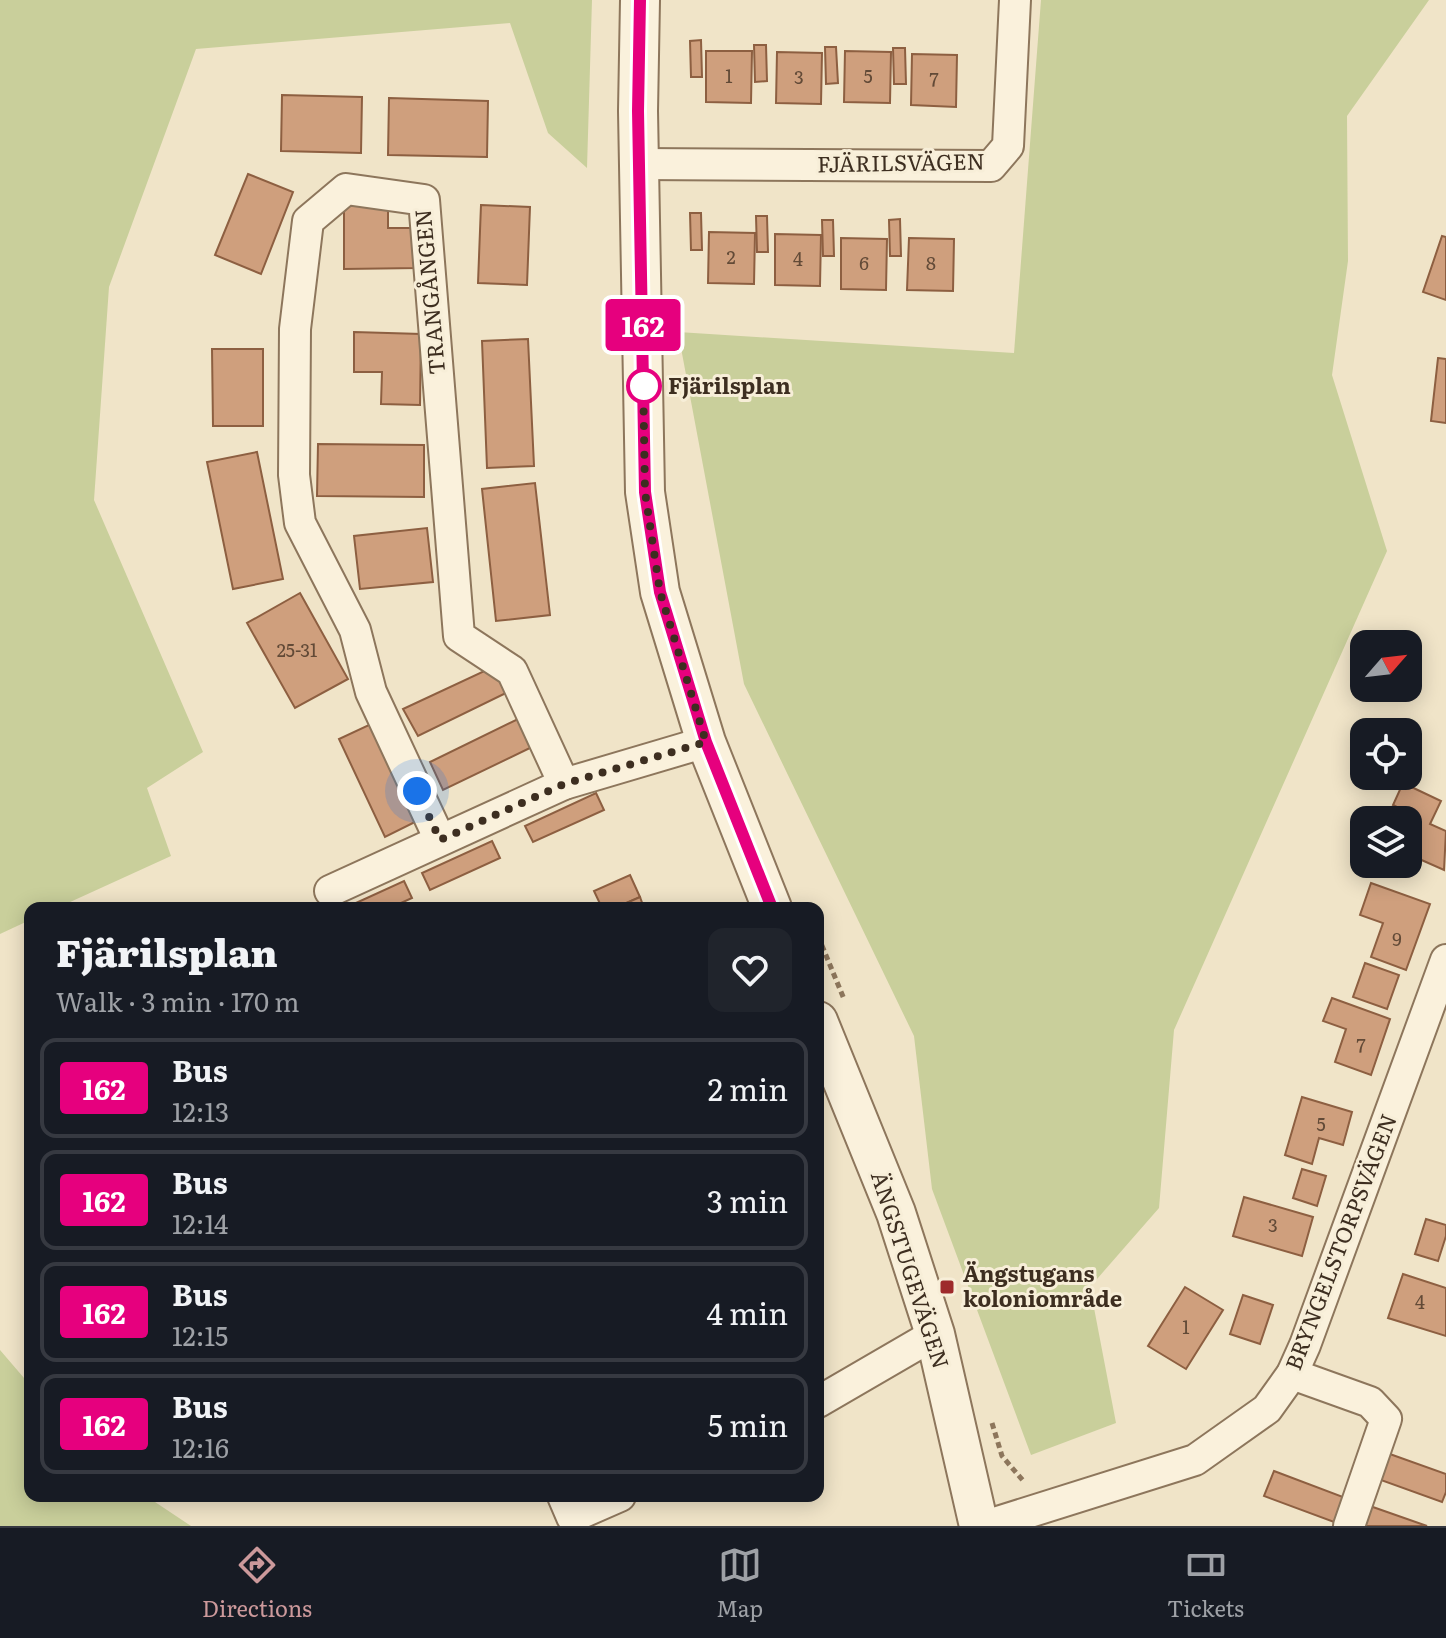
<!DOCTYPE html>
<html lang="en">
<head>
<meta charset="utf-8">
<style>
  :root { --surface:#171b24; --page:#20242c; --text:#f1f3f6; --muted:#9ea1a6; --line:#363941; --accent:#cc999b }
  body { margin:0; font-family:Literata,serif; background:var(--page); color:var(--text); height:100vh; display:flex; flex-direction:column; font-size:30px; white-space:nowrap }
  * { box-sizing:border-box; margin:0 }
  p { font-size:26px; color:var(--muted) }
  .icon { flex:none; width:44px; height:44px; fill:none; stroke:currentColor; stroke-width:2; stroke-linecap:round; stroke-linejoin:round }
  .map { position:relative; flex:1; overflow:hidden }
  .details { position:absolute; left:24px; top:902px; width:800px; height:600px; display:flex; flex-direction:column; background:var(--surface); border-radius:16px; box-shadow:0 4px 20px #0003 }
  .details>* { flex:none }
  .badge { padding:0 16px; border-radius:6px; font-size:28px; line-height:52px }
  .needle { width:52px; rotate:62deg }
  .tools { position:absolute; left:1350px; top:630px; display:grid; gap:16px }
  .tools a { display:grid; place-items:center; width:72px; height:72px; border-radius:16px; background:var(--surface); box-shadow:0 4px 20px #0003; font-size:40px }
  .you { position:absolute; width:40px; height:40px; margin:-20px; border:6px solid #fff; border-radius:50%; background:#1a73e8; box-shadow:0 0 0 12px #1a73e833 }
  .map>.badge { position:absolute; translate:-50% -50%; box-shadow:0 0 0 4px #fff }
  .round { display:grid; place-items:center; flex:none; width:84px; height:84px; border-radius:16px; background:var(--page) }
  .head { display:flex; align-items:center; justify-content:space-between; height:136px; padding:0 32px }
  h1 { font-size:38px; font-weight:800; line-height:60px }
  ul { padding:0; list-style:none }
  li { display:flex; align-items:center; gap:24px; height:100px; margin:0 16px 12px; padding:0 16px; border:4px solid var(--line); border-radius:16px }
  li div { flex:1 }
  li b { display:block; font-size:30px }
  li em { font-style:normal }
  li .badge { min-width:88px; font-weight:700; text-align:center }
  .tab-bar { display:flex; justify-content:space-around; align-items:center; height:112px; border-top:2px solid var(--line); background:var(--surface); font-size:22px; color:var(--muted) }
  .tab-bar a { display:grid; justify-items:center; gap:4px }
  .tab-bar .on { color:var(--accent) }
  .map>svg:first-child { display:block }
  .green { fill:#c9cf9b }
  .building { fill:#cf9f7d; stroke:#8d5f41; stroke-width:2 }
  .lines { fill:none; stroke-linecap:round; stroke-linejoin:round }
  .minor-casing { stroke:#8d765c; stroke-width:34 }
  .tertiary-casing { stroke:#8d765c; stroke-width:42 }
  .path { stroke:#8d765c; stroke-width:5; stroke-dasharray:6 4; stroke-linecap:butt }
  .minor { stroke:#faf1dc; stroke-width:30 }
  .tertiary { stroke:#faf1dc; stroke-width:38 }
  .line-casing { stroke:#fff; stroke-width:18 }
  .line { stroke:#e6007e; stroke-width:12 }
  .walk { stroke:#3d2e20; stroke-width:8; stroke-dasharray:0 14.4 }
  .stop-dot { fill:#fff; stroke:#e6007e; stroke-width:4 }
  .poi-dot { fill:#9e2a2b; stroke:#f7eed8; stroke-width:3 }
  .labels { text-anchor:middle; stroke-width:6; stroke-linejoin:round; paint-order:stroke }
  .number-label { font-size:18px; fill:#624a37 }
  .street-label { font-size:22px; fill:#3d2e20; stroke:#f7eed8 }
  .stop-label { font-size:22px; font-weight:bold; fill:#3d2e20; stroke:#f7eed8; text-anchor:start }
  .poi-label { font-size:22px; font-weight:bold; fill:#3d2e20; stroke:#f7eed8; text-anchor:start }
</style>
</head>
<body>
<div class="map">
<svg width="1446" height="1526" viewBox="0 0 1446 1526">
  <rect width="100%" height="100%" fill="#f0e4c8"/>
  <g class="green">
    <path d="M0,0H592L587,168L548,133L510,23L196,49L109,287L94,500L203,752L147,788L171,856L57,908H30V920L0,934Z"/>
    <path d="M1041,0H1429L1347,116L1348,261L1332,375L1387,551L1174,1030L1159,1208L1090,1287L1116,1423L1031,1455L932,1189L914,1036L744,684L678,332L1014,353Z"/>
    <path d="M0,1350L30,1385V1496H146L191,1526H0Z"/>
  </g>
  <g class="building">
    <path d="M701,40L702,77H691L690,41Z"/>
    <path d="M754,45H766L767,81L755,82Z"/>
    <path d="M825,47H836L838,83L826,84Z"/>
    <path d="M893,48H905L906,84H894Z"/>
    <path d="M706,51H752L751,103L706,102Z"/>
    <path d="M845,51L891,52L890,103L844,102Z"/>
    <path d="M777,52L822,53L821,104L776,103Z"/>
    <path d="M912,54L957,55L956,107L911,105Z"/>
    <path d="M282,95L362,97L361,153L281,151Z"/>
    <path d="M389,98L488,101L487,157L388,155Z"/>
    <path d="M248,174L293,192L261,274L215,255Z"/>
    <path d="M344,205H388V228H418V268L344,269Z"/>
    <path d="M481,205L530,207L527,285L478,283Z"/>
    <path d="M690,213H701L702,250H691Z"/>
    <path d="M756,216H767L768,252H757Z"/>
    <path d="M900,219L901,256H890L889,220Z"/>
    <path d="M822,220H833L834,256H823Z"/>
    <path d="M709,232L755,233L754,284L708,283Z"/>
    <path d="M775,234L821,235L820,286L775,285Z"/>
    <path d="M1442,236L1446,237V300L1423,292Z"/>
    <path d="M841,238L887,239L886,290L841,289Z"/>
    <path d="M909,238L954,239L953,291L907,290Z"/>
    <path d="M354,332L421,334L420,405L381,404L382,372H354Z"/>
    <path d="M528,339L534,466L487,468L482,341Z"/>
    <path d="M212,349H263V426H213Z"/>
    <path d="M1438,358L1446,359V423L1431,421Z"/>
    <path d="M318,444L424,445V497L317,496Z"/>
    <path d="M257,452L283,579L233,589L207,462Z"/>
    <path d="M535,483L550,615L496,621L482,489Z"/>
    <path d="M427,528L433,582L360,589L354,536Z"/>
    <path d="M300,593L348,679L295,708L247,623Z"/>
    <path d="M495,666L508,692L418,736L403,709Z"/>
    <path d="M518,719L532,747L443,790L430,762Z"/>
    <path d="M371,724L417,821L385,837L339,739Z"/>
    <path d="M1403,783L1441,801L1430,824L1446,831L1444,870L1408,854V820H1402L1405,811L1393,805Z"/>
    <path d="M596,793L604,810L533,842L525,826Z"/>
    <path d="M492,841L500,858L430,890L422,873Z"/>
    <path d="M630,875L640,897L615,908H602L594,891Z"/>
    <path d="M404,881L412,898L390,908H345Z"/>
    <path d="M1371,883L1430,904L1406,970L1371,957L1383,923L1360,915Z"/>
    <path d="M640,897L644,908H615Z"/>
    <path d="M1365,963L1399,975L1387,1009L1353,997Z"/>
    <path d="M1332,998L1390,1019L1371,1075L1335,1062L1346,1029L1323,1021Z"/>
    <path d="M1302,1097L1352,1112L1343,1145L1319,1138L1312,1164L1285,1155Z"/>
    <path d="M1302,1169L1326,1176L1317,1206L1293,1198Z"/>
    <path d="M1244,1197L1313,1217L1302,1256L1233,1236Z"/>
    <path d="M1426,1219L1446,1225V1236L1438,1261L1415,1254Z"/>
    <path d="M1403,1274L1446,1288V1336L1388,1318Z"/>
    <path d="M1185,1287L1223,1310L1186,1369L1148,1346Z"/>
    <path d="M1243,1295L1273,1305L1260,1344L1230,1334Z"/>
    <path d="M1387,1453L1446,1474V1492L1442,1502L1378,1479Z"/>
    <path d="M1274,1471L1343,1497L1334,1522L1264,1496Z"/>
    <path d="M1370,1506L1427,1526H1363Z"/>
  </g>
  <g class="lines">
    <defs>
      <g id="minor">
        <path d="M640,164L991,166L1008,146L1015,0"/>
        <path d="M440,840L371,692L355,630L300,523L294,475L295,329L308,221L346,189L424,200L459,636L512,671L564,784"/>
        <path d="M330,891L564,784L706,742"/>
        <path d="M1292,1374L1370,1402L1386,1419L1349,1526"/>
        <path d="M818,1402L935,1334"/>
        <path d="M563,1496L572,1517L620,1496"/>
        <path d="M985,1526L1195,1460L1267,1409L1292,1374L1305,1345L1446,960"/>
      </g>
      <g id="tertiary">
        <path d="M640,0L638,111L645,492L660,592L706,742L772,908"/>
        <path d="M818,1021L896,1213L935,1334L979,1526"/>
      </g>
    </defs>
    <use href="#minor" class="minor-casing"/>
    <use href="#tertiary" class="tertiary-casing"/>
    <g class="path">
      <path d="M818,936L844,999"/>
      <path d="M992,1423L1002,1456L1025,1483"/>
    </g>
    <use href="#minor" class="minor"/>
    <use href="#tertiary" class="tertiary"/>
  </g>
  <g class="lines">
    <defs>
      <path id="line" d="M640,0L638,111L645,492L660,592L706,742L772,908"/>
    </defs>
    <use href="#line" class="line-casing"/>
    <use href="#line" class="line"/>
    <path class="walk" d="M417,791L440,840L564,784L706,742L660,592L645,492L643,373L644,386"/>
  </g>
  <circle class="stop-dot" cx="644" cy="386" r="16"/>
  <rect class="poi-dot" x="939" y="1279" width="16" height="16" rx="4"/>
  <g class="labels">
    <g class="number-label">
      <text x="729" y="83">1</text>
      <text x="868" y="83">5</text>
      <text x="799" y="84">3</text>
      <text x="934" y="86">7</text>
      <text x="731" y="264">2</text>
      <text x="798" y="266">4</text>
      <text x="864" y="270">6</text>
      <text x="931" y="270">8</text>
      <text x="297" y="657">25-31</text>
      <text x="1397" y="946">9</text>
      <text x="1361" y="1052">7</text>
      <text x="1321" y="1131">5</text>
      <text x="1273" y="1232">3</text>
      <text x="1420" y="1309">4</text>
      <text x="1186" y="1334">1</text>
    </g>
    <g class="street-label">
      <text transform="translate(901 163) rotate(-1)" y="8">FJÄRILSVÄGEN</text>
      <text transform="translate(430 292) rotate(-95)" y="8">TRANGÅNGEN</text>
      <text transform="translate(1341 1242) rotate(-69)" y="8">BRYNGELSTORPSVÄGEN</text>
      <text transform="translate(910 1270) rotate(72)" y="8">ÄNGSTUGEVÄGEN</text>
    </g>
    <g class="stop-label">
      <text x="668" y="394">Fjärilsplan</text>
    </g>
    <g class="poi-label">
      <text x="963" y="1282">Ängstugans<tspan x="963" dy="25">koloniområde</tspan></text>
    </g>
  </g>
</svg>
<div class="tools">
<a><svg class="needle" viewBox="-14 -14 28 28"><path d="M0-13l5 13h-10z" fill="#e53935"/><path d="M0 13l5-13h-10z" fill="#9ea1a6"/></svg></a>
<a><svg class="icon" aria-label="locate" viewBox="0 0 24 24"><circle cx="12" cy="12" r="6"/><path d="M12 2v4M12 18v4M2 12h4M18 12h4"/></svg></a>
<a><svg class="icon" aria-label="layers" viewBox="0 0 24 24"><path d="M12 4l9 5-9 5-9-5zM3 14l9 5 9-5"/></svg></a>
</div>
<div class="you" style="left:417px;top:791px"></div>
<b class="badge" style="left:643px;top:325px;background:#e6007e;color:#fff">162</b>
<section class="details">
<div class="head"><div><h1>Fjärilsplan</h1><p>Walk · 3 min · 170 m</p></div><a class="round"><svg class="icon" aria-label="heart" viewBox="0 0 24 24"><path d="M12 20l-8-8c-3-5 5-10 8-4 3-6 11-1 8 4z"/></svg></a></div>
<ul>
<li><span class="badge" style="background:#e6007e;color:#fff">162</span><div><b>Bus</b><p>12:13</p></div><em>2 min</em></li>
<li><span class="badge" style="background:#e6007e;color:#fff">162</span><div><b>Bus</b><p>12:14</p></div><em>3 min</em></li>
<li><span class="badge" style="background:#e6007e;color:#fff">162</span><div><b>Bus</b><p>12:15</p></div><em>4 min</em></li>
<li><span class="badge" style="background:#e6007e;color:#fff">162</span><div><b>Bus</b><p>12:16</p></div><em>5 min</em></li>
</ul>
</section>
</div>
<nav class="tab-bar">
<a class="on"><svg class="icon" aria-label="directions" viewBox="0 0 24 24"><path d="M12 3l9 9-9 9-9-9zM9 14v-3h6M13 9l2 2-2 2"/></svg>Directions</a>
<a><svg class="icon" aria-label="map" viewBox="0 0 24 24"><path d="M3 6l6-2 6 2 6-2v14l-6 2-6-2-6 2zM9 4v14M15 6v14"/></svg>Map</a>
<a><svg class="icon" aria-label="tickets" viewBox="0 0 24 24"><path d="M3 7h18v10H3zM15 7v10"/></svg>Tickets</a>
</nav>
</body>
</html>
